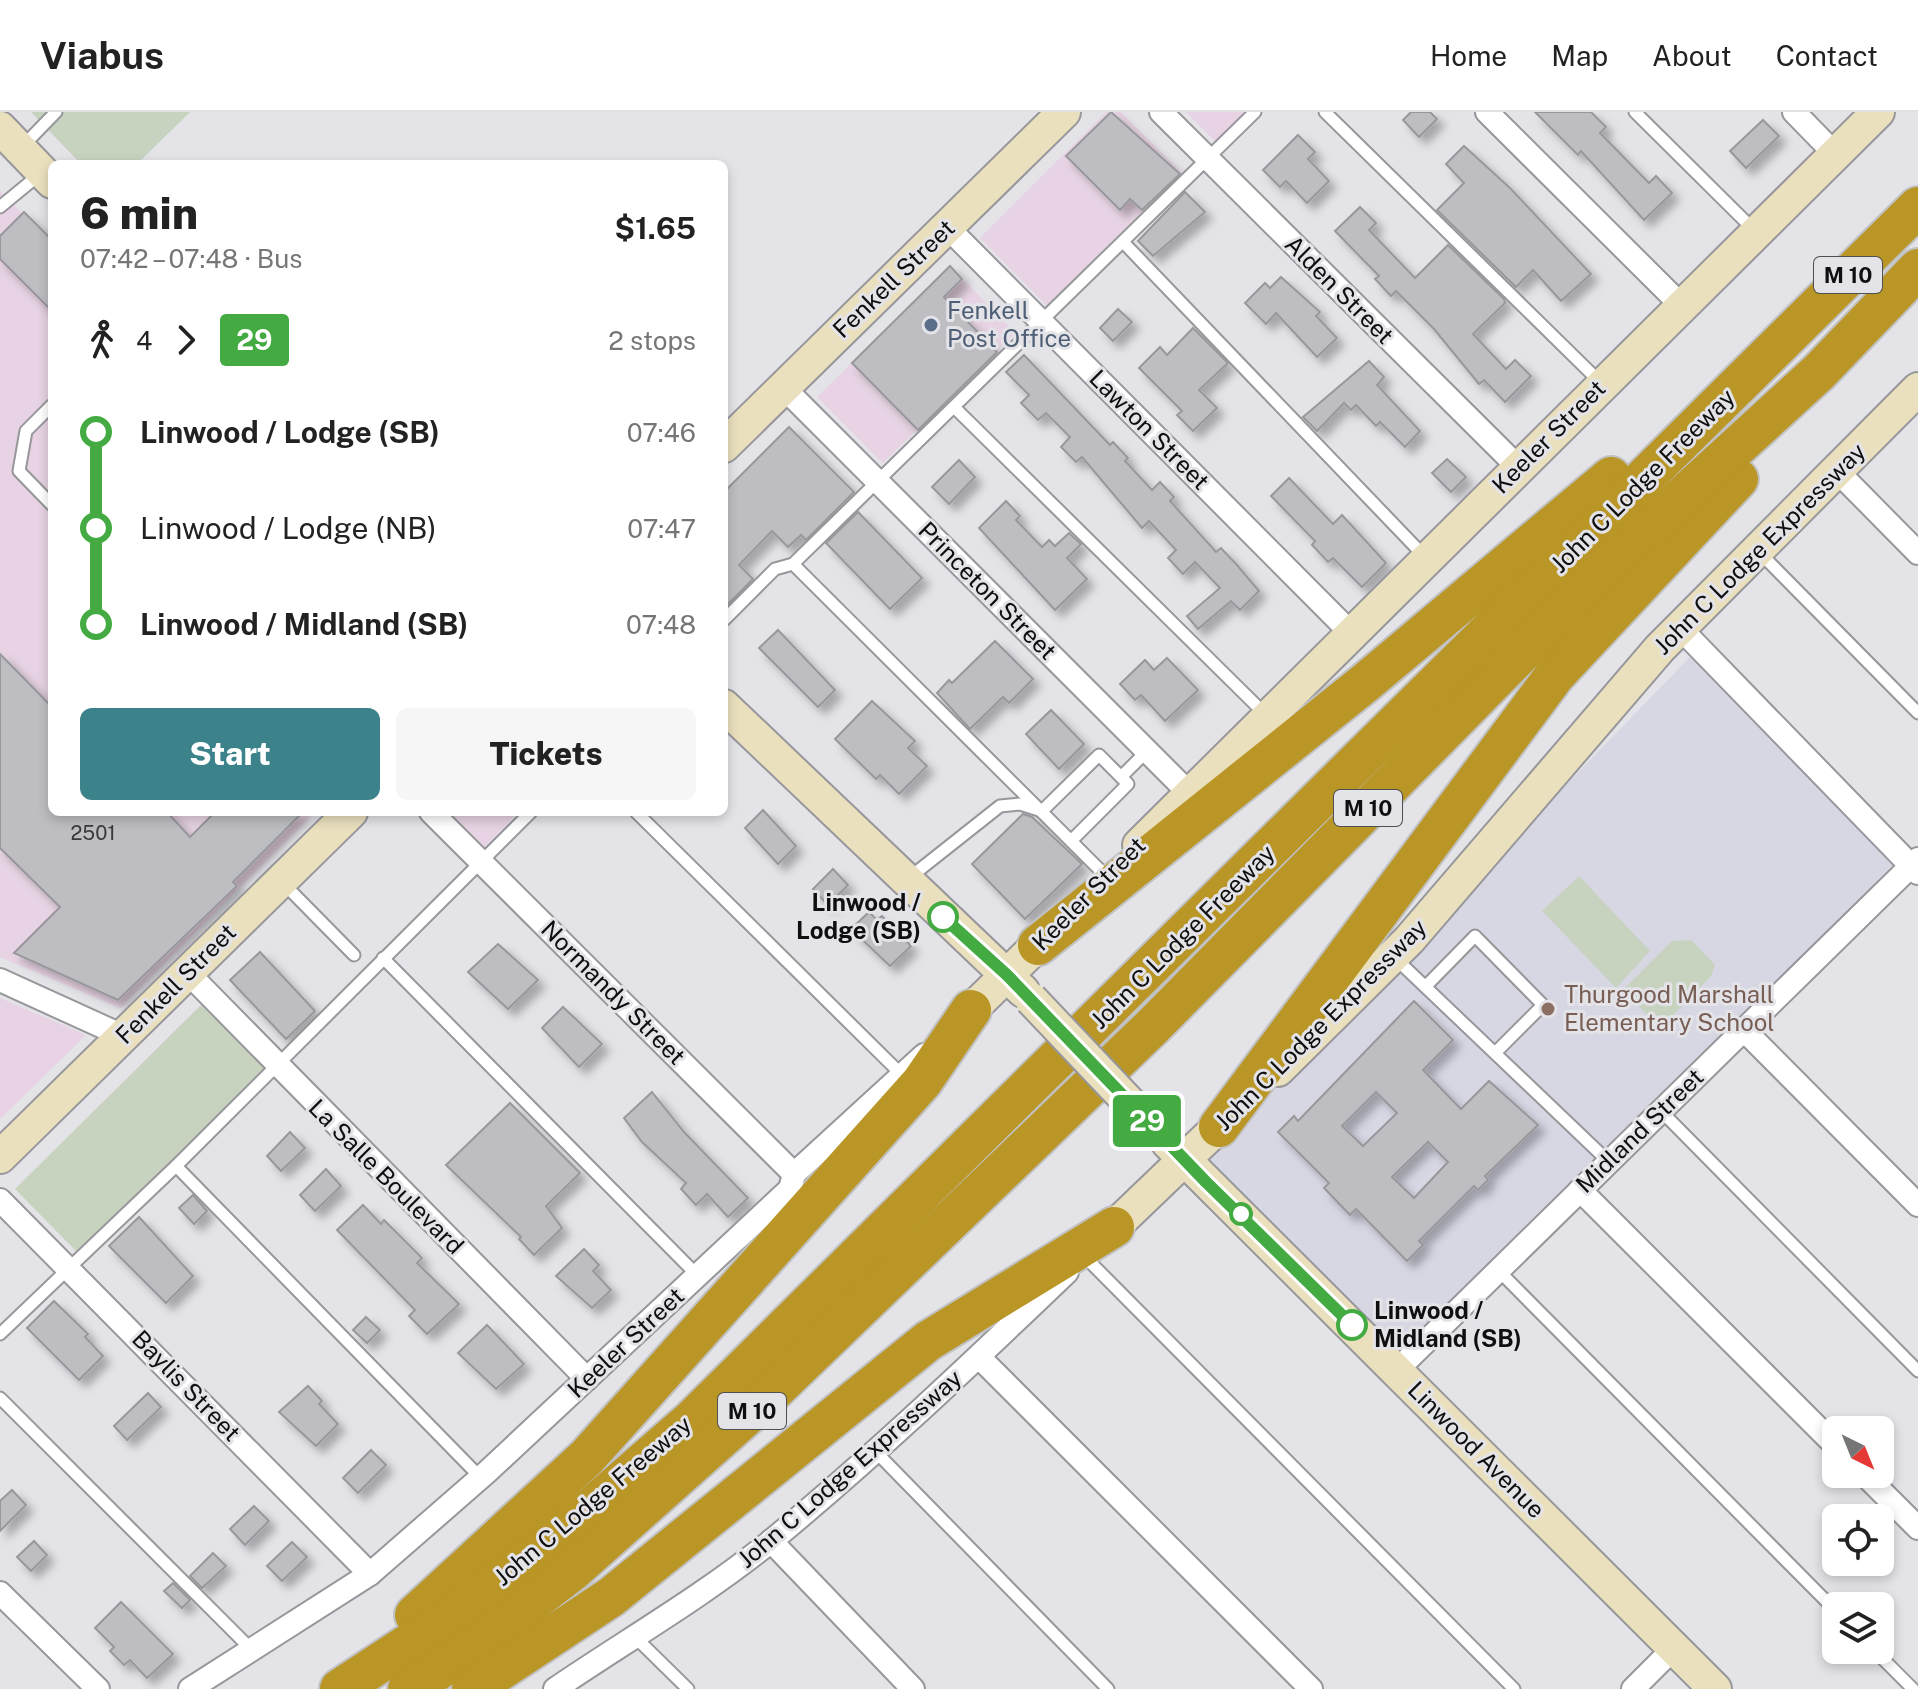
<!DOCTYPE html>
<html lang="en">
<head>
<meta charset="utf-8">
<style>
  :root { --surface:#fff; --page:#f6f6f6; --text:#222; --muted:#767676; --line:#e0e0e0; --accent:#3b828b }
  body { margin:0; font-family:"Public Sans",sans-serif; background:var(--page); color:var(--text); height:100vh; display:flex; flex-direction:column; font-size:30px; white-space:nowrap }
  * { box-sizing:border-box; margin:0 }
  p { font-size:26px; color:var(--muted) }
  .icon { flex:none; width:44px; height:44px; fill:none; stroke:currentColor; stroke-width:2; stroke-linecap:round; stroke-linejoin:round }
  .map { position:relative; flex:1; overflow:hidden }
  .drawer { position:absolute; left:48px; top:48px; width:680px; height:656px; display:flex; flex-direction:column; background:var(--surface); border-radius:12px; box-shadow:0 4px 12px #0003 }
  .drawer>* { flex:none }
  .badge { padding:0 16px; border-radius:6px; font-size:28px; line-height:52px }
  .needle { width:52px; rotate:137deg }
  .tools { position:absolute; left:1822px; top:1304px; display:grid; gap:16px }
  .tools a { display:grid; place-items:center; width:72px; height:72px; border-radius:12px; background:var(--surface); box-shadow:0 4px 12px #0003; font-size:40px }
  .map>.badge { position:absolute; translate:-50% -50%; box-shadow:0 0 0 4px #fff }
  .legs { display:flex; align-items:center; gap:12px; height:88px; padding:0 32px; font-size:26px }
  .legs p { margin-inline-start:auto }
  .summary { display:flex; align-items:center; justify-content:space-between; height:136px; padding:0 32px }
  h1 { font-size:44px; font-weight:800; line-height:60px }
  .button { display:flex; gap:16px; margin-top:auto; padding:16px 32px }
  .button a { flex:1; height:92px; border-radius:12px; background:var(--accent); color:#fff; font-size:32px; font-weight:800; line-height:92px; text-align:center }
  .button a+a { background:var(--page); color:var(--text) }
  ul { padding:0 32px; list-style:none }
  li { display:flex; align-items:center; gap:28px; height:96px; font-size:30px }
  li i { display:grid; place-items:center; width:12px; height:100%; margin:0 10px; background:currentColor }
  li i::after { content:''; width:20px; height:20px; margin:-10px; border:6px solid; border-radius:50%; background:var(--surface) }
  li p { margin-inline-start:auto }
  li:first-child i { background:linear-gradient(#0000 50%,currentColor 0) }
  li:last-child i { background:linear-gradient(currentColor 50%,#0000 0) }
  header { display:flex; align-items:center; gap:48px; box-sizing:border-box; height:112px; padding:0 40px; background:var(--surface); border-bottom:2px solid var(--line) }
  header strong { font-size:38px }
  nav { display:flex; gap:44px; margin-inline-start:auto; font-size:28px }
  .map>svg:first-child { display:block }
  .commercial { fill:#e7d3e3 }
  .built { fill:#d7d7e4 }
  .green { fill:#c7d2bf }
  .building { fill:#bdbdc2; stroke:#98989c; stroke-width:2; fill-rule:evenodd; filter:url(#shadow) }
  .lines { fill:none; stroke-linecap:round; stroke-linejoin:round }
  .lane-casing { stroke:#97979b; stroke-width:15 }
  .street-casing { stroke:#97979b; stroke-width:26 }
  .secondary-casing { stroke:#97979b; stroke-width:36 }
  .highway-casing { stroke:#c1c1c1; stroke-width:44 }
  .lane { stroke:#fff; stroke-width:11 }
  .street { stroke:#fff; stroke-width:22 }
  .secondary { stroke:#eae0be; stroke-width:32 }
  .highway { stroke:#b99626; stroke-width:40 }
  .secondary-bridge-casing { stroke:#97979b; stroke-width:36; stroke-linecap:butt }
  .secondary-bridge { stroke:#eae0be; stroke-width:32 }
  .line-1-casing { stroke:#fff; stroke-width:18 }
  .line-1 { stroke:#44aa42; stroke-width:12 }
  .service-dot { fill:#5c6f8a; stroke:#e3e3e8; stroke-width:3 }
  .stop-1-dot { fill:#fff; stroke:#44aa42; stroke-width:4 }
  .education-dot { fill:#8d6e63; stroke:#e3e3e8; stroke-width:3 }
  .labels { text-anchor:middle; stroke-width:6; stroke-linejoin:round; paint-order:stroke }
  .number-label { font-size:20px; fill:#3a3a3c }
  .shield { fill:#e3e3e8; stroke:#4f4f51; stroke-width:2 }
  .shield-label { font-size:22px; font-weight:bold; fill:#0f0f10 }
  .street-label { font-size:24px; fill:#0f0f10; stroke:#e3e3e8 }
  .service-label { font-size:24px; fill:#4e5e75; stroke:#e3e3e8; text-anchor:start }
  .stop-label { font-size:24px; font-weight:bold; fill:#0f0f10; stroke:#e3e3e8; text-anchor:end }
  .education-label { font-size:24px; fill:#785e54; stroke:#e3e3e8; text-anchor:start }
</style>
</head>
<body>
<header>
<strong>Viabus</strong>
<nav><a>Home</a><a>Map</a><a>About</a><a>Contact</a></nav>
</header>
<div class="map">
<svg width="1918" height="1577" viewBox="0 0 1918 1577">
  <defs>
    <filter id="shadow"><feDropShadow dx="7" dy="7" stdDeviation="4" flood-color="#0004"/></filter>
  </defs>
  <rect width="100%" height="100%" fill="#e3e3e8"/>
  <g class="commercial">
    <path d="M1106,0H1121L1181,60L1047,194L980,126Z"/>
    <path d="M1186,0H1247L1216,30Z"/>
    <path d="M0,79L52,132V700H315L120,896L0,845Z"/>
    <path d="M950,154L1015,221L883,351L817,285Z"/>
    <path d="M447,700H519L482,737Z"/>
    <path d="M0,886L86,923L0,1007Z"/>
  </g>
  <path class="built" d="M1692,543L1894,751L1405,1243L1205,1044Z"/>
  <g class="green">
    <path d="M31,0H190L137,52H81Z"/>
    <path d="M1579,764L1650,839L1616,876L1542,799Z"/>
    <path d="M1691,828L1715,853L1711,864L1663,914H1658L1623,878L1672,829Z"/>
    <path d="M201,893L265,955L80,1143L15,1077Z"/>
  </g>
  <g class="building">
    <path d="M1111,0L1180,62L1142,98L1130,87L1120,98L1066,44Z"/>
    <path d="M1411,0H1430L1437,7L1419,25L1403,8Z"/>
    <path d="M1535,0H1591L1606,15L1600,21L1649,71L1656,64L1672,81L1644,108L1581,39L1578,43Z"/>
    <path d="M1763,8L1779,24L1746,56L1730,39Z"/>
    <path d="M1298,23L1315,40L1308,47L1329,69L1307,91L1286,69L1280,75L1263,58Z"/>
    <path d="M1464,34L1510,76L1591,162L1561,189L1533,158L1516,175L1437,98L1464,71L1446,52Z"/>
    <path d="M1185,80L1205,100L1153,144L1138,129Z"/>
    <path d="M1360,95L1376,111L1369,118L1415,166L1448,133L1504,187L1505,191L1473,222L1506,257L1515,248L1531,264L1505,290L1484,268L1479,272L1434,217L1396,179L1391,184L1375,167L1379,164L1335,119Z"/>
    <path d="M24,100L52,128V199L0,147V124Z"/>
    <path d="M950,154L962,167L944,185L997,240L918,318L852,251Z"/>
    <path d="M1281,165L1320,200L1316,204L1337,226L1317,245L1276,201L1266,212L1245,191L1265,171L1270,176Z"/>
    <path d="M1118,197L1132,210L1113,229L1100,216Z"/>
    <path d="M1193,216L1228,251L1199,278L1217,296L1193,319L1177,303L1182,299L1139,256L1160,235L1167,243Z"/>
    <path d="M1024,243L1110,333L1113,330L1128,346L1125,349L1152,378L1160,370L1174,385L1170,389L1216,440L1221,436L1237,453L1259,479L1240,498L1231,489L1198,517L1187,504L1220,476L1195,450L1183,462L1168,446L1176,438L1149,409L1142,416L1082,345L1076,350L1061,335L1070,325L1046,301L1038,308L1021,291L1029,283L1006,260Z"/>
    <path d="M1369,249L1384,265L1377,273L1420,319L1405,335L1380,310L1376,314L1356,293L1351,298L1344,291L1317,319L1303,305Z"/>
    <path d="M789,315L854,380L806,428L801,423L788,435L772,419L739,453L753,467L724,496V380Z"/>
    <path d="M1447,347L1466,365L1451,380L1432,361Z"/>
    <path d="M959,348L975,365L949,392L932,375Z"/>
    <path d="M1289,366L1333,412L1342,403L1386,451L1362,475L1333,446L1328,450L1312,433L1315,429L1271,384Z"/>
    <path d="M1006,389L1020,404L1016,408L1042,435L1049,428L1055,434L1069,421L1081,432L1067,446L1087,467L1055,498L979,416Z"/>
    <path d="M858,400L922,466L890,497L826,431Z"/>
    <path d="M778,518L835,578L818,595L759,536Z"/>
    <path d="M995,529L1033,567L1009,591L1003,585L970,617L937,581L949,568L952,571Z"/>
    <path d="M0,542L52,595V700H167L190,725L215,700H303L233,770L237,774L118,888L14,841L60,795L0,736Z"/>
    <path d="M1167,546L1198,578L1165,609L1141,583L1135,588L1120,572L1145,548L1154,558Z"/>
    <path d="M872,589L915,629L908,636L927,654L899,682L880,663L876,667L835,627Z"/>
    <path d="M1051,598L1084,632L1059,657L1026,622Z"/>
    <path d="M763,698L796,734L778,752L745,716Z"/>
    <path d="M1023,702L1032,705L1082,752L1025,807L972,752Z"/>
    <path d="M833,757L848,773L828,793L813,777Z"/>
    <path d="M869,800L877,808L882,804L911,834L890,854L851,817Z"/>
    <path d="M498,832L538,868L508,897L468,860Z"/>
    <path d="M260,840L315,899L286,927L230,868Z"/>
    <path d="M1414,889L1453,928L1423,958L1461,997L1489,969L1538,1013L1485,1064L1488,1068L1478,1078L1474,1074L1419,1129L1423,1133L1407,1149L1356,1097L1350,1103L1324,1076L1329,1071L1278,1020L1294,1004L1298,1009ZM1376,980L1397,1001L1363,1034L1342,1014ZM1428,1030L1448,1050L1414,1086L1392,1065Z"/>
    <path d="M563,895L602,932L579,955L542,916Z"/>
    <path d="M652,980L684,1020L748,1086L728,1105L707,1082L696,1093L681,1077L686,1071L642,1030L624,1006Z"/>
    <path d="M510,991L580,1061L546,1094L562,1116L534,1143L519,1127L521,1125L446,1053Z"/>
    <path d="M290,1020L305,1036L281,1059L267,1044Z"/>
    <path d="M326,1057L341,1074L315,1099L300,1083Z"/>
    <path d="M193,1083L207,1099L194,1112L179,1096Z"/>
    <path d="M363,1093L381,1112L384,1108L422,1146L417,1151L459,1192L427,1222L409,1204L415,1198L337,1118Z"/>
    <path d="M139,1105L193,1164L166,1191L109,1134Z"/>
    <path d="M584,1137L599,1153L593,1159L611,1178L592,1196L556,1164Z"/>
    <path d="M54,1189L88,1222L85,1225L103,1244L79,1268L27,1216Z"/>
    <path d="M366,1205L380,1218L367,1231L353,1218Z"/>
    <path d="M487,1213L524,1252L496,1277L458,1241Z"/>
    <path d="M308,1274L322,1289L319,1292L338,1312L316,1334L279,1300Z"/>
    <path d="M148,1281L161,1295L127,1328L114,1314Z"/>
    <path d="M371,1338L386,1353L358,1381L343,1366Z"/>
    <path d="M12,1378L26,1393L0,1419V1389Z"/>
    <path d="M254,1394L269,1409L245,1433L230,1417Z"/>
    <path d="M34,1429L47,1443L31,1459L17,1445Z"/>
    <path d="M292,1430L307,1445L282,1469L267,1454Z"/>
    <path d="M213,1441L226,1454L202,1476L190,1464Z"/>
    <path d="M173,1471L190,1488L182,1496L164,1479Z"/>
    <path d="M121,1490L173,1542L147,1566L130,1548L124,1553L110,1539L114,1535L95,1516Z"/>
  </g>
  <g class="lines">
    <defs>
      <g id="lane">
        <path d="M1325,0L1601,271"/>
        <path d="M1635,0L1754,118"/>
        <path d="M21,36L56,0"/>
        <path d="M0,95L40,62"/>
        <path d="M1124,131L1426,446"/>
        <path d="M52,293L26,319L19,359L52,393"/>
        <path d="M954,295L1267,604"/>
        <path d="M1758,439L1918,601"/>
        <path d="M793,452L1107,765"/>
        <path d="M724,508L775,457L793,452L1255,0"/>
        <path d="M1121,665L1147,639"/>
        <path d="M636,700L902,963"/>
        <path d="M909,766L1000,694L1020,692L1042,699L1099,643L1128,672L1071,729"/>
        <path d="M284,772L354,843"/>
        <path d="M383,846L698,1164"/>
        <path d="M1395,846L1609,1050"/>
        <path d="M1427,873L1475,824L1543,893L1496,940"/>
        <path d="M1661,999L1918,1259"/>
        <path d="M176,1054L480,1365"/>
        <path d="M1084,1144L1514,1577"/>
        <path d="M1498,1158L1836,1499"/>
        <path d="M0,1222L176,1054L531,700"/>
        <path d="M0,1286L252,1538"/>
        <path d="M874,1338L1108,1577"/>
        <path d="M636,1526L688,1577"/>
        <path d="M1874,1538L1913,1577"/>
      </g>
      <g id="street">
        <path d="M1161,0L1518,355"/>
        <path d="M1487,0L1681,193"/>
        <path d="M1794,0L1835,42"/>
        <path d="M947,115L1351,521"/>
        <path d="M784,276L1190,682"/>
        <path d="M1836,358L1918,441"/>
        <path d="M1680,516L1918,761"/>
        <path d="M431,700L794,1062"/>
        <path d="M188,861L587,1267"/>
        <path d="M0,868L123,924"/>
        <path d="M1744,918L1918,1093"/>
        <path d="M1580,1078L1836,1334"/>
        <path d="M0,1088L370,1462"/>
        <path d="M979,1245L1311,1577"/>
        <path d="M1397,1258L1918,747"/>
        <path d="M1864,1362L1918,1416"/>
        <path d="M771,1429L913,1577"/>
        <path d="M0,1481L98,1577"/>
        <path d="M190,1577L370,1462L487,1360L790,1077L794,1062L924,943"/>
        <path d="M555,1577C627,1528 702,1485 770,1430C873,1345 971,1252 1067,1160"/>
        <path d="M1633,1577L1674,1536"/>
      </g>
      <g id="secondary">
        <path d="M0,16L52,70"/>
        <path d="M724,334L1064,0"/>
        <path d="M724,594L1023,879"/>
        <path d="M1139,733L1878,0"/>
        <path d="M971,898L1055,816"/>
        <path d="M1278,958L1409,828L1660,536L1918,277"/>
        <path d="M1168,1031L1715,1577"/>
        <path d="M0,1045L351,700"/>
        <path d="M1114,1115L1236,998"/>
      </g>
      <g id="highway">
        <path d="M1038,833L1365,571L1611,365"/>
        <path d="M1219,1015L1555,563L1738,367"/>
        <path d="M415,1503L587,1345L922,970L971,898"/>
        <path d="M340,1577L439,1512L549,1432L693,1307L1918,95"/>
        <path d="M408,1577L471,1537L571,1460L764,1288L1154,913L1613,448L1819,260L1918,157"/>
        <path d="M472,1577L611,1485L928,1229L1114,1115"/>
      </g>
    </defs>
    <use href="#lane" class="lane-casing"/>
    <use href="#street" class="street-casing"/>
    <use href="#secondary" class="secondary-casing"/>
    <use href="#highway" class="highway-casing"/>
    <use href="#lane" class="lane"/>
    <use href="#street" class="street"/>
    <use href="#secondary" class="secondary"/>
    <use href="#highway" class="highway"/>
    <defs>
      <path id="secondary-bridge" d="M1031,887L1158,1021"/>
    </defs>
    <use href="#secondary-bridge" class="secondary-bridge-casing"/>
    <use href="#secondary-bridge" class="secondary-bridge"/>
  </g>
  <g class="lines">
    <defs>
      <path id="line-1" d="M943,805L1007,863L1206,1070L1352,1213"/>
    </defs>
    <use href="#line-1" class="line-1-casing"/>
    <use href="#line-1" class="line-1"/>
  </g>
  <circle class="service-dot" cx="931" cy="213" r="8"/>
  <g class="stop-1-dot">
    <circle cx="943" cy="805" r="14"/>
    <circle cx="1241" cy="1102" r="10"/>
    <circle cx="1352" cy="1213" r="14"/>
  </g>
  <circle class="education-dot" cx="1548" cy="897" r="8"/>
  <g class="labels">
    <g class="number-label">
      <text x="93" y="728">2501</text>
    </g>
    <g class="shield">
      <rect x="1814" y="145" width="68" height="36" rx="6"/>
      <rect x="1334" y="678" width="68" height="36" rx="6"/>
      <rect x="718" y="1281" width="68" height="36" rx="6"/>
    </g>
    <g class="shield-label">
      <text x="1848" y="171">M 10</text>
      <text x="1368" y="704">M 10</text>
      <text x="752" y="1307">M 10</text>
    </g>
    <g class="street-label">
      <text transform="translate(894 167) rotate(-44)" y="8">Fenkell Street</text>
      <text transform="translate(1339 178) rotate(45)" y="8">Alden Street</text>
      <text transform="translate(1149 318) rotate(45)" y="8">Lawton Street</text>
      <text transform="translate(1549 325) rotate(-45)" y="8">Keeler Street</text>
      <text transform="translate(1643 369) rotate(-45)" y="8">John C Lodge Freeway</text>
      <text transform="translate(1760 437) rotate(-45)" y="8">John C Lodge Expressway</text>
      <text transform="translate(987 479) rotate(45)" y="8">Princeton Street</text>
      <text transform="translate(1089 782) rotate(-45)" y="8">Keeler Street</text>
      <text transform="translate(1183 825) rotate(-45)" y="8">John C Lodge Freeway</text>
      <text transform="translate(176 872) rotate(-45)" y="8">Fenkell Street</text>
      <text transform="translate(613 881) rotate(45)" y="8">Normandy Street</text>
      <text transform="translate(1321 913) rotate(-45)" y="8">John C Lodge Expressway</text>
      <text transform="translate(1640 1019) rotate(-44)" y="8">Midland Street</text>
      <text transform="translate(386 1065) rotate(45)" y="8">La Salle Boulevard</text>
      <text transform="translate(626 1231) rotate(-43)" y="8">Keeler Street</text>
      <text transform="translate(186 1274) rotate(46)" y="8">Baylis Street</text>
      <text transform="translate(1476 1338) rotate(45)" y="8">Linwood Avenue</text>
      <text transform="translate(850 1357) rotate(-41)" y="8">John C Lodge Expressway</text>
      <text transform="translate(593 1389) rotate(-40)" y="8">John C Lodge Freeway</text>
    </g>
    <g class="service-label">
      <text x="947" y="207">Fenkell<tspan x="947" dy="28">Post Office</tspan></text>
    </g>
    <g class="stop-label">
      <text x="921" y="799">Linwood /<tspan x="921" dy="28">Lodge (SB)</tspan></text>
      <text x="1374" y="1207" text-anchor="start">Linwood /<tspan x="1374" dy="28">Midland (SB)</tspan></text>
    </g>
    <g class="education-label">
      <text x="1564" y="891">Thurgood Marshall<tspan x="1564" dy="28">Elementary School</tspan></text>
    </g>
  </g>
</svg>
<div class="tools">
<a><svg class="needle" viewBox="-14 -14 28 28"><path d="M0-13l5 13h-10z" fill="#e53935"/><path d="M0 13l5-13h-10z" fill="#767676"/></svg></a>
<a><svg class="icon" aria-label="locate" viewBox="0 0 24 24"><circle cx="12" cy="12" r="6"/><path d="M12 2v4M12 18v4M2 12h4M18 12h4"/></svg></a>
<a><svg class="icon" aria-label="layers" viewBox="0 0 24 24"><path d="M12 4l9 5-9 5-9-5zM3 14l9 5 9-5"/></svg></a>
</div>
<b class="badge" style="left:1147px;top:1009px;background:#44aa42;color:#fff">29</b>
<section class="drawer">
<div class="summary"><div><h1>6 min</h1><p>07:42 – 07:48 · Bus</p></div><b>$1.65</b></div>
<div class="legs"><svg class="icon" aria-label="walk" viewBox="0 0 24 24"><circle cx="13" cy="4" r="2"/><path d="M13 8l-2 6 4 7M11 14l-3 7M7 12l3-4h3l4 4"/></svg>4<svg class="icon" aria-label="forward" viewBox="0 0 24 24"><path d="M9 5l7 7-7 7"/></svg><b class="badge" style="background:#44aa42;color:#fff">29</b><p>2 stops</p></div>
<ul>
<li><i style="color:#44aa42"></i><b>Linwood / Lodge (SB)</b><p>07:46</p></li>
<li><i style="color:#44aa42"></i><span>Linwood / Lodge (NB)</span><p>07:47</p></li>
<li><i style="color:#44aa42"></i><b>Linwood / Midland (SB)</b><p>07:48</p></li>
</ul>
<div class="button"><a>Start</a><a>Tickets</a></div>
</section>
</div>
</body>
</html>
